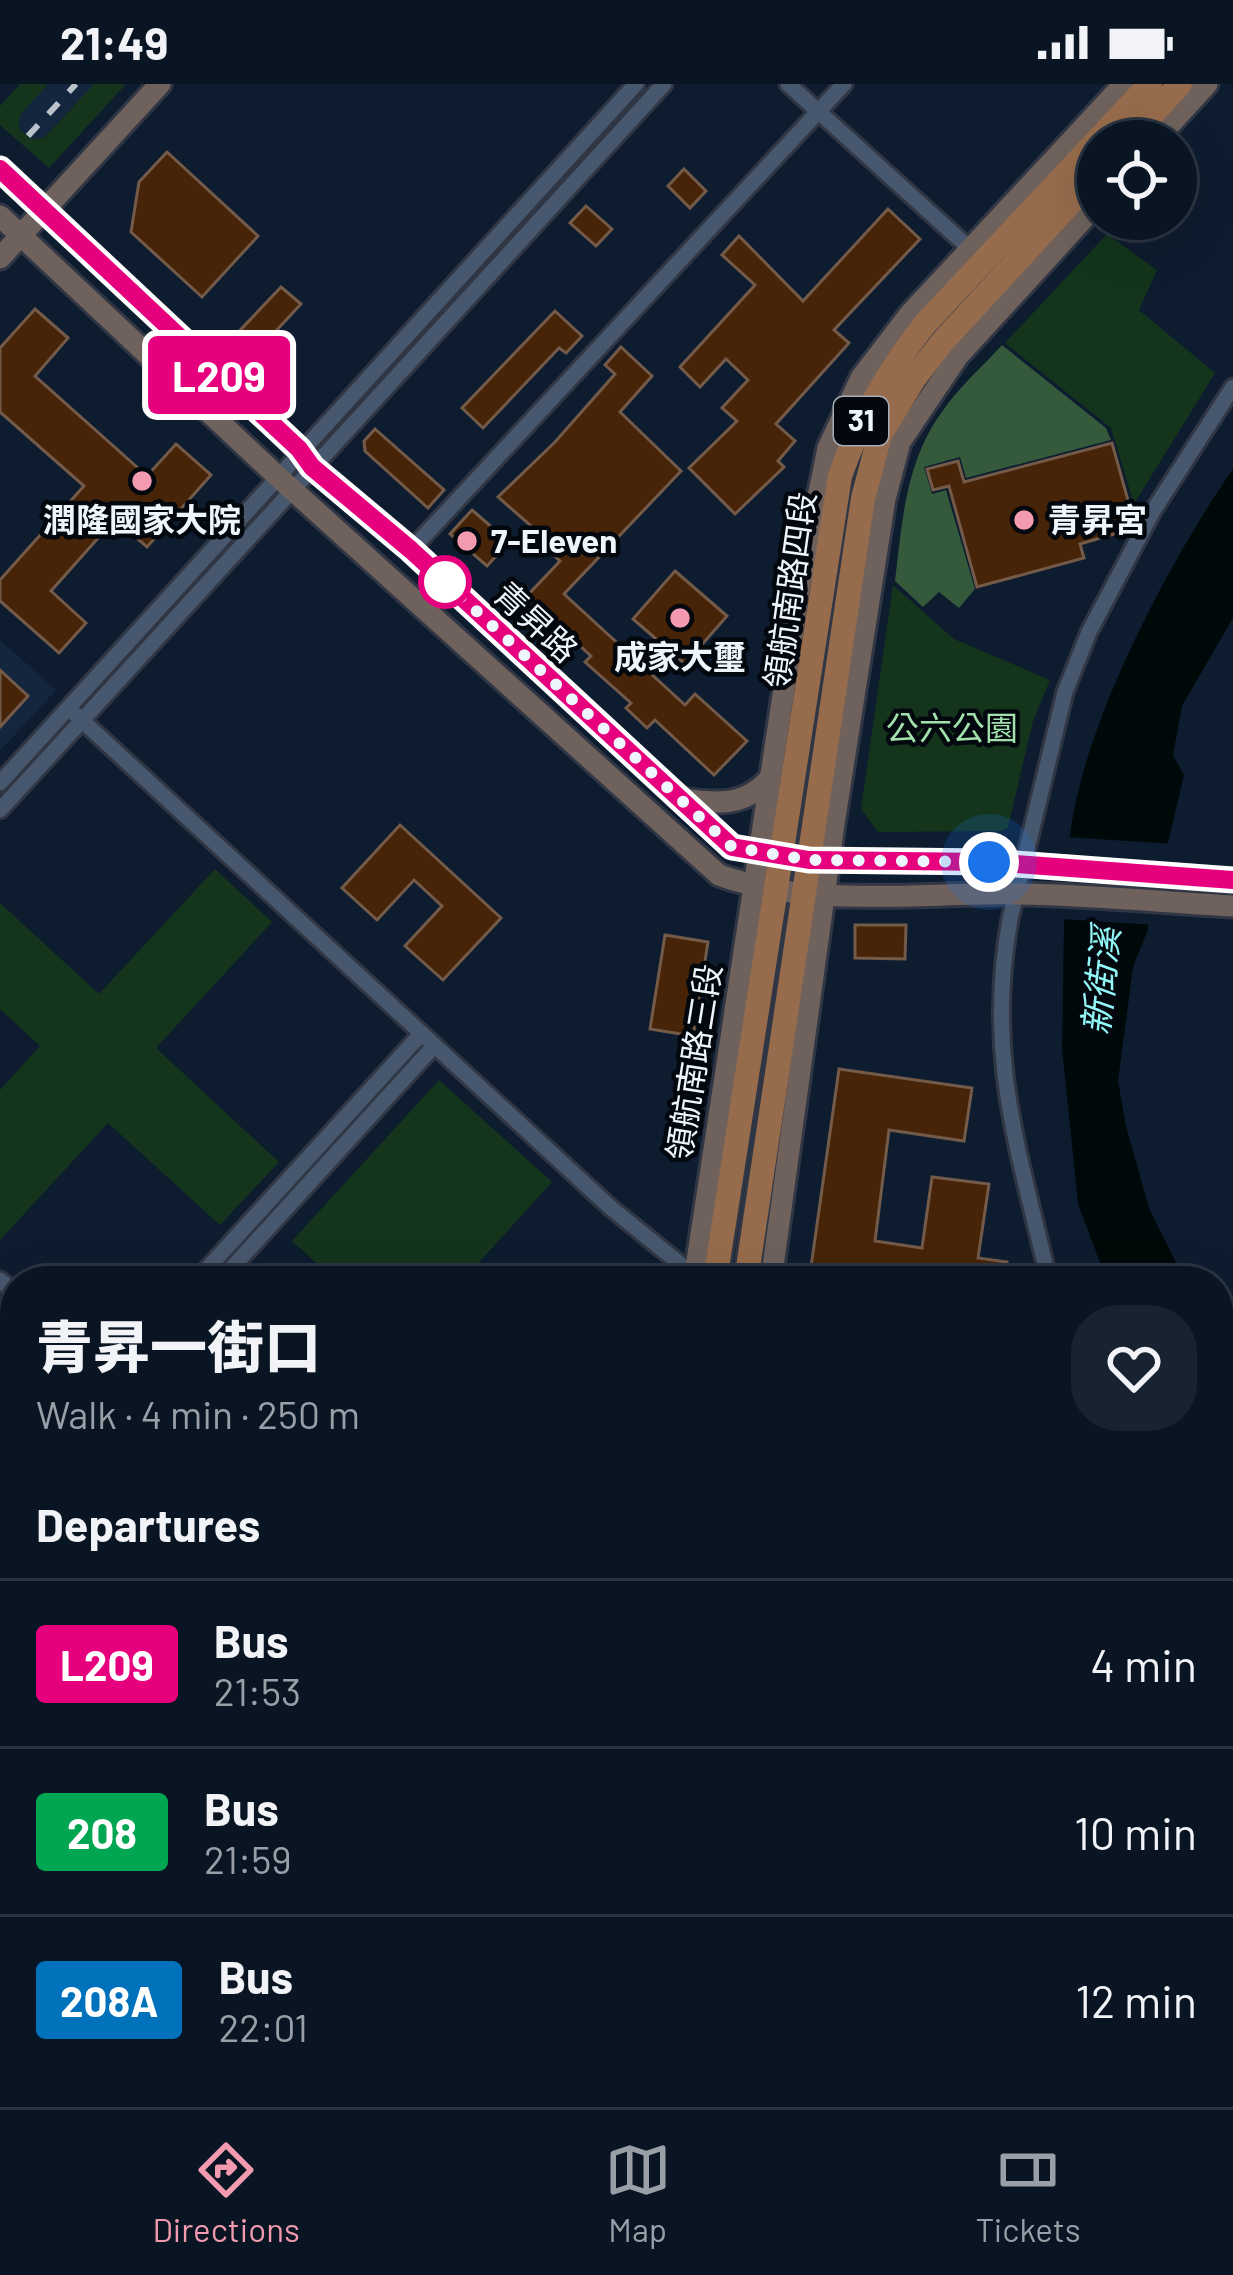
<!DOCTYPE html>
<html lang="en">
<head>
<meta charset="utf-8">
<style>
  :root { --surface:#0a1523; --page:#182230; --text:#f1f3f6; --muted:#999fa6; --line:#2a3441; --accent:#f29ab0 }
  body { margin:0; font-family:Barlow,"Noto Sans TC",sans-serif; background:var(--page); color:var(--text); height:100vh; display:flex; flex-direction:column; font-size:45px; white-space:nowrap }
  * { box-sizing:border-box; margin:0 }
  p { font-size:39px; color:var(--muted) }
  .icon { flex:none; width:66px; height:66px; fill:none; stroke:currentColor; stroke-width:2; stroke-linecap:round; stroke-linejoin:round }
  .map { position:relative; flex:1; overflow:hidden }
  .sheet { position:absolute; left:0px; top:1182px; width:1233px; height:843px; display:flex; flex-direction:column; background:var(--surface); border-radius:48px 48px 0 0; box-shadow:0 12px 48px #0002,0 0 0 3px var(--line) }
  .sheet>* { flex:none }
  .badge { padding:0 24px; border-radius:9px; font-size:42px; line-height:78px }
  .tools { position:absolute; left:1077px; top:36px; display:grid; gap:24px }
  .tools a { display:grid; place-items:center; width:120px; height:120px; border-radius:50%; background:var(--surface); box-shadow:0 12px 48px #0002,0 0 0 3px var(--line); font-size:60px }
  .you { position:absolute; width:60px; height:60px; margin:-30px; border:9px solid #fff; border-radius:50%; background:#1a73e8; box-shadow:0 0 0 18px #1a73e833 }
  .map>.badge { position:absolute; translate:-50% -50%; box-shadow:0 0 0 6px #fff }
  h2 { padding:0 36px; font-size:45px; line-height:108px }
  .round { display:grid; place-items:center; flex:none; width:126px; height:126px; border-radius:48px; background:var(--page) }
  .summary { display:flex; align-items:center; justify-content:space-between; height:204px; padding:0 36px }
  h1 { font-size:57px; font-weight:800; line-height:90px }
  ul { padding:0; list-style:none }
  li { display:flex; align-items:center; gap:36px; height:168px; padding:0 36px; border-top:3px solid var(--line) }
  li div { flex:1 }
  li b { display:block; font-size:45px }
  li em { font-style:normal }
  li .badge { min-width:132px; font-weight:700; text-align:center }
  .status { display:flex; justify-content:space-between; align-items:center; height:84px; padding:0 60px; background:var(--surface); direction:ltr }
  .status svg { height:33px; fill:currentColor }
  .menu { display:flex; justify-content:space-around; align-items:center; height:168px; border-top:3px solid var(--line); background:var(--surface); font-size:33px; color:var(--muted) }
  .menu a { display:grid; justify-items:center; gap:6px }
  .menu .on { color:var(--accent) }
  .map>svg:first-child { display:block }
  .built { fill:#13263e }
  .green { fill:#14351c }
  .forest { fill:#34593b }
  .water { fill:#000909 }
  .pier { fill:#0d1c2f }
  .building { fill:#472408; stroke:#735a49; stroke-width:3 }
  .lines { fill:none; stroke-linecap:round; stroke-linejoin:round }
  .street-casing { stroke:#303644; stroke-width:21 }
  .secondary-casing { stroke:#303644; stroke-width:27 }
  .primary-casing { stroke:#303644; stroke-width:30 }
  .street { stroke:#47586e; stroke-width:15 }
  .secondary { stroke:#6f625d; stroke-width:21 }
  .primary { stroke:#976c4c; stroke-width:24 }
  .rail { stroke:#bac2cc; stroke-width:6; stroke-dasharray:15 15; stroke-linecap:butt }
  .line-casing { stroke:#fff; stroke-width:27 }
  .line { stroke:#e6007e; stroke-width:18 }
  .walk { stroke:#eff5fd; stroke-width:12; stroke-dasharray:0 21.6 }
  .poi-dot { fill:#f29ab0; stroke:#03070e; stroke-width:4.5 }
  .stop-dot { fill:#fff; stroke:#e6007e; stroke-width:6 }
  .labels { text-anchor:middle; stroke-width:9; stroke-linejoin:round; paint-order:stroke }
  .shield { fill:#03070e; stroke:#a8aeb5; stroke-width:3 }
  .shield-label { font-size:30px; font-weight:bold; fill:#eff5fd }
  .poi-label { font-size:33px; font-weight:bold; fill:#eff5fd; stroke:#03070e }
  .street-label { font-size:33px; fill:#eff5fd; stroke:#03070e }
  .park-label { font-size:33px; fill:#a1dfab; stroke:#03070e }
  .water-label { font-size:36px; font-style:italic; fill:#91f7f7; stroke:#03070e }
</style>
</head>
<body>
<div class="status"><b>21:49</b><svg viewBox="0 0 49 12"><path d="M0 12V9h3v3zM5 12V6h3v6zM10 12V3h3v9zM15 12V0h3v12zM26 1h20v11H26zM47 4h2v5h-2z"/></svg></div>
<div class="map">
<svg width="1233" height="2023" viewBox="0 0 1233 2023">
  <rect width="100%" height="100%" fill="#0d1c2f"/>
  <g class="built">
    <path d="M48,0H94L44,54L31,55L19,45L20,31Z"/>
    <path d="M0,556L56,606L0,667Z"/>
  </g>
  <g class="green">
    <path d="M20,0H48L20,31L19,45L31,55L44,54L94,0H126L49,84L0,41V22Z"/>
    <path d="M1107,150L1157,186L1139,226L1215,289L1134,420L1111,344L1005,259Z"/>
    <path d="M893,501L954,555L1050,596L1033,637L1008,743L1002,747L878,748L861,725Z"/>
    <path d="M215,785L272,838L156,964L279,1078L220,1141L108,1039L0,1156V1006L40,962L0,925V819L99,910Z"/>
    <path d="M439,996L552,1098L462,1197H336L292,1157Z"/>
  </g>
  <path class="forest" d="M1002,261L1106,344L1111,356L966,394L960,373L924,383L932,410L946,406L975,505L959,524L939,508L923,523L895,497C902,437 906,375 944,325C960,302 983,282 1002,261Z"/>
  <g class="water">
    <path d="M1233,385V534L1182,622L1173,671L1184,691L1147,848L1133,883L1118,997L1126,1042L1149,1124L1185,1197H1107L1078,1120L1062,963C1064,894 1062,821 1070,752C1083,640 1169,477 1233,385Z"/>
    <path d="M1218,1258L1233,1289V1528L1218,1498Z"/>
    <path d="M1233,1833V2023H1195L1198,2010H1218V1917Z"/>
  </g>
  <path class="pier" d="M1066,753L1174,760L1155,841L1061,835Z"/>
  <g class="building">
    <path d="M167,68L258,152L202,213L131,148L139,98Z"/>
    <path d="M684,85L706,107L690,124L668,102Z"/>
    <path d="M586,122L612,145L596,162L570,139Z"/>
    <path d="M888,125L920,155L834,246L849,259L776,340L795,357L778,377L784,383L735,430L689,384L737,337L722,324L748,296L726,275L700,303L680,283L755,201L722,171L739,152L803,217Z"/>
    <path d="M281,203L301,220L249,276L229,258Z"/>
    <path d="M35,225L68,254L35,292L147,392L176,360L211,391L147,463L115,435L51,507L86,539L59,569L0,517V496L84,402L0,328V264Z"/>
    <path d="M555,227L582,252L566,269L559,264L483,344L462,324Z"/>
    <path d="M621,263L652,292L620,328L681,387L564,510L685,621L695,610L747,657L714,691L655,636L647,644L626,624L631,619L585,578L591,572L526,513L560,477L534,453L538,448L498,413L555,358L615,290L605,281Z"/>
    <path d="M375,345L444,406L428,424L365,367L364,357Z"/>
    <path d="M1112,359L1131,427L1121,448L1080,460L1084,474L977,503L949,402L933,406L927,385L958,377L964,398Z"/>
    <path d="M472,426L509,458L487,482L450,450Z"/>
    <path d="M675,487L727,532L685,580L633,535Z"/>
    <path d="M0,586L28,612L0,643Z"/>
    <path d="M400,741L501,834L443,896L405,862L442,822L414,796L377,836L342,804Z"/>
    <path d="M855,841H906L905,875L855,874Z"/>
    <path d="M665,851L708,858L693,952L650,945Z"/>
    <path d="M839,985L972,1004L964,1057L889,1046L875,1157L922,1164L932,1093L989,1100L978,1174L1007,1178L1004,1197H809Z"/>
  </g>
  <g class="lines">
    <defs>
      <g id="street">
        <path d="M788,0L968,163"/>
        <path d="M411,466L844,0"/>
        <path d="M75,630L611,1124L695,1192"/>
        <path d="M0,699L636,0"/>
        <path d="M0,726L664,0"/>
        <path d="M0,1196L15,1209"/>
        <path d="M196,1197L421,950"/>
        <path d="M220,1197L434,962"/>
        <path d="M1049,1197C1019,1066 985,973 1010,835L1065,608L1089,548L1153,427L1233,303"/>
        <path d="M0,1243L15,1256"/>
        <path d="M0,1411L15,1395"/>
        <path d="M0,1441L15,1424"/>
        <path d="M1218,1502L1233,1498"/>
        <path d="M0,1658L15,1671"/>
        <path d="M0,1680L15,1694"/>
        <path d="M358,2010L372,2023"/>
        <path d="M386,2010L400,2023"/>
        <path d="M579,2023L591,2010"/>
        <path d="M792,2023L804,2010"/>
        <path d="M1127,2023L1130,2010"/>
      </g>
      <g id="secondary">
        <path d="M1155,57L1207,0"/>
        <path d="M0,85L287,354L312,383L411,466L732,763L809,776L989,778L1233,796"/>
        <path d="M0,132L276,391L719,791C814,825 921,808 1021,810C1091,811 1163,818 1233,822"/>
        <path d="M0,174L160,0"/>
        <path d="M681,715C716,720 745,723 770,694"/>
        <path d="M694,1197L799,506L828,364L861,294L910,230L1124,0"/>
        <path d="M771,1197L834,740L885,415L900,358L958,272L1098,119"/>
        <path d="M252,2023L264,2010"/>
        <path d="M341,2023L352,2010"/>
      </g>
      <g id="primary">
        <path d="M1128,57L1180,0"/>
        <path d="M715,1197L840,392C860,335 888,288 925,240L1150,0"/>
        <path d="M746,1197L863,414L880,351L914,295L943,257L1098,89"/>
        <path d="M274,2023L285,2010"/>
        <path d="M316,2023L327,2010"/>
      </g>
    </defs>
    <use href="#street" class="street-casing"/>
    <use href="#secondary" class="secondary-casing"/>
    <use href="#primary" class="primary-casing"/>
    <use href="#street" class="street"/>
    <use href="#secondary" class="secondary"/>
    <use href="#primary" class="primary"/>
    <path class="rail" d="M28,52L76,0"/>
  </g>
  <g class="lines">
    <defs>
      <path id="line" d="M0,85L299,365L312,383L411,466L732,763L809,776L989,778L1233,796"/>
    </defs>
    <use href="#line" class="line-casing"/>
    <use href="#line" class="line"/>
    <path class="walk" d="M445,498L732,763L809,776L989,778"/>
  </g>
  <g class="poi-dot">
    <circle cx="142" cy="397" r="12"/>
    <circle cx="1024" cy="436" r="12"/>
    <circle cx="467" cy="457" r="12"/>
    <circle cx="680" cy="534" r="12"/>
  </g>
  <circle class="stop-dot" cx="445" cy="498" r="24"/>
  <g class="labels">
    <rect class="shield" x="834" y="313" width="54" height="48" rx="9"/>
    <g class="shield-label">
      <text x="861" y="347">31</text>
    </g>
    <g class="poi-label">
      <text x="142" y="448">潤隆國家大院</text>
      <text x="1048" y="448" text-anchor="start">青昇宮</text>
      <text x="491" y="469" text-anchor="start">7-Eleven</text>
      <text x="680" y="585">成家大璽</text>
    </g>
    <g class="street-label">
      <text transform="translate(790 506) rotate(-82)" y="12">領航南路四段</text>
      <text transform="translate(536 538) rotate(43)" y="12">青昇路</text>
      <text transform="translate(694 978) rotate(-81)" y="12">領航南路三段</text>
    </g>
    <g class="park-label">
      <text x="952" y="656">公六公園</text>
    </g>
    <g class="water-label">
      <text transform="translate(1101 897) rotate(-84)" y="13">新街溪</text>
    </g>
  </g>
</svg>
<div class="tools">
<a><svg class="icon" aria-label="locate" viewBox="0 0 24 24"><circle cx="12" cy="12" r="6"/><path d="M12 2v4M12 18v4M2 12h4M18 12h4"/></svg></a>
</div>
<div class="you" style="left:989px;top:778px"></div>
<b class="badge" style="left:219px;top:291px;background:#e6007e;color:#fff">L209</b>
<section class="sheet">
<div class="summary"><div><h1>青昇一街口</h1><p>Walk · 4 min · 250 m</p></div><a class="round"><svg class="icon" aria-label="heart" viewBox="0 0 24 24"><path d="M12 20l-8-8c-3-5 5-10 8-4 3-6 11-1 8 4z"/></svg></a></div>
<h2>Departures</h2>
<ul>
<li><span class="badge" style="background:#e6007e;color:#fff">L209</span><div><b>Bus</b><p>21:53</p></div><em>4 min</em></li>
<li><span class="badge" style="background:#00a651;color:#fff">208</span><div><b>Bus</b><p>21:59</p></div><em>10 min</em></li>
<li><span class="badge" style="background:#0072bc;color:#fff">208A</span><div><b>Bus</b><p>22:01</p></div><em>12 min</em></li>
</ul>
</section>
</div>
<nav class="menu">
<a class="on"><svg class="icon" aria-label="directions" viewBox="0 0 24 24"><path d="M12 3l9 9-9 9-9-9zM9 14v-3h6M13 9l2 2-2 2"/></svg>Directions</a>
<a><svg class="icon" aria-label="map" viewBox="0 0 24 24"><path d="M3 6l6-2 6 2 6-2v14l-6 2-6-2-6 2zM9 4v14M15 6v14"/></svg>Map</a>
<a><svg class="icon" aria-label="tickets" viewBox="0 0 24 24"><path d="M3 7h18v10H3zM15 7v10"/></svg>Tickets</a>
</nav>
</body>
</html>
